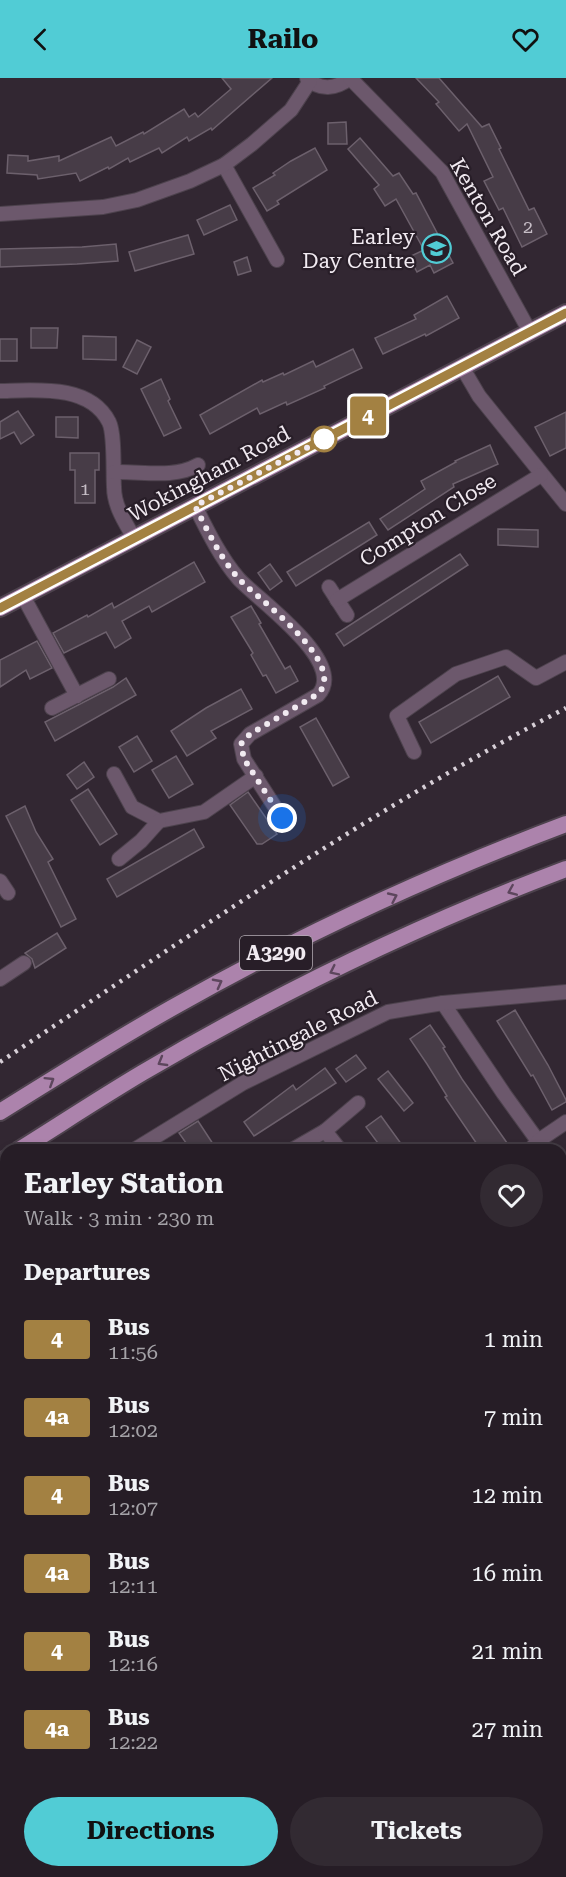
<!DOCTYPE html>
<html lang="en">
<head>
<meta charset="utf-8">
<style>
  :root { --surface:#261d26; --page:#322a32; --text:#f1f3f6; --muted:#a4a2a7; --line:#423b43; --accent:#51ccd5 }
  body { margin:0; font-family:"Roboto Serif",serif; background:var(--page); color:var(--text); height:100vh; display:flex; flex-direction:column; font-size:22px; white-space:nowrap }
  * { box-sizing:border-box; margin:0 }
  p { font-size:20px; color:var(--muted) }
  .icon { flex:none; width:33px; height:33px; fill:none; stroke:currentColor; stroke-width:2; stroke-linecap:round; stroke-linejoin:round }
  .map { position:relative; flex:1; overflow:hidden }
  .sheet { position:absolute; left:0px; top:1066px; width:567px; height:734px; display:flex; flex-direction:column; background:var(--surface); border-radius:18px 18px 0 0; box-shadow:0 3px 9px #0003,0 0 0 2px var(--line) }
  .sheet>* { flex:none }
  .badge { padding:0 12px; border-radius:4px; font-size:21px; line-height:39px }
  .you { position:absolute; width:30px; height:30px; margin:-15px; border:4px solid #fff; border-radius:50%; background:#1a73e8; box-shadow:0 0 0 9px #1a73e833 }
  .map>.badge { position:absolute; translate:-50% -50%; box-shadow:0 0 0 3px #fff }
  h2 { padding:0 24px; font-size:22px; line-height:54px }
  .round { display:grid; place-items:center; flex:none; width:63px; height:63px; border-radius:32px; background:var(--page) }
  .head { display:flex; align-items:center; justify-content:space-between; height:102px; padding:0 24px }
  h1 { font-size:28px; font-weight:700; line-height:45px }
  .action { display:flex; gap:12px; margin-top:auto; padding:12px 24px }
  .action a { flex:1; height:69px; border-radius:36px; background:var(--accent); color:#111; font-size:24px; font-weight:700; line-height:69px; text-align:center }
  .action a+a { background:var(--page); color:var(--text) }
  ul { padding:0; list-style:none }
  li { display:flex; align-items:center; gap:18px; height:78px; padding:0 24px }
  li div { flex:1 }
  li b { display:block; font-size:22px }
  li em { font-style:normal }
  li .badge { min-width:66px; font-weight:700; text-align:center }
  header { display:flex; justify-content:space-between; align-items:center; height:78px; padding:0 24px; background:var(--accent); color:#111; font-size:27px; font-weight:700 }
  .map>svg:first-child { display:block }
  .green { fill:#553655 }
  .water { fill:#2a7479 }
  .building { fill:#473c47; stroke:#6c606c; stroke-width:1.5 }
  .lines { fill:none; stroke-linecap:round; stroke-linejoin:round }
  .minor-casing { stroke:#4d424d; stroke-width:16 }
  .primary-casing { stroke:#4d424d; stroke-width:20 }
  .minor { stroke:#6c586c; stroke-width:14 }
  .primary { stroke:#ac83ac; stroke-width:16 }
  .rail { stroke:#d7cfd7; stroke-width:4.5; stroke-dasharray:3 6; stroke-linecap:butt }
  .oneway { stroke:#5d465d }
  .line-casing { stroke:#fff; stroke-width:14 }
  .line { stroke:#a38142; stroke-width:9 }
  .walk { stroke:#f1eaf1; stroke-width:6; stroke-dasharray:0 10.8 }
  .stop-dot { fill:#fff; stroke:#a38142; stroke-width:3 }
  .labels { text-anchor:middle; stroke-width:4.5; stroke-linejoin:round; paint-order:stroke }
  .number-label { font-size:18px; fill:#c6bec6 }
  .shield { fill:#281e28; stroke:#b5adb5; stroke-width:1.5 }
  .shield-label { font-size:20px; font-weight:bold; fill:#f1eaf1 }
  .street-label { font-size:21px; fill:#f1eaf1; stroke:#281e28 }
  .poi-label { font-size:21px; fill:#f1eaf1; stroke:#281e28; text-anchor:end }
</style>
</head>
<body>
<header><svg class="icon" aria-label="back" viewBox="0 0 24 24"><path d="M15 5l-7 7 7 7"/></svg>Railo<svg class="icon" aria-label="heart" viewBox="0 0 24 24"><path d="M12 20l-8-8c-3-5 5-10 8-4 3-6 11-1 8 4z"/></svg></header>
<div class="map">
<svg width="566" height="1799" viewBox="0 0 566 1799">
  <rect width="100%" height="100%" fill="#322732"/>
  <path class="green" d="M566,1198V1799H0V1654L6,1631V1794H561V1201Z"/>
  <g class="water">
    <path d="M566,1249V1741L561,1745V1250Z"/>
    <path d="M15,1794H504L498,1799H13Z"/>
  </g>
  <g class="building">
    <path d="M222,0H272L212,52L211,50L189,63L187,59L162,75L159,70L130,84L128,80L109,91L108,89L80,103L76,95L38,101L37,97L7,95L8,77L28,78V83L59,78V83L111,59L116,68L143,54L144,56L184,31L189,39L195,35L198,39L231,11Z"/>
    <path d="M416,0H439L482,49L489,46L501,70L499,71L529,132L534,130L547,156L522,169L503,130L499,132L484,103L493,99L467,46L459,53L436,26L439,24Z"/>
    <path d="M346,44L347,66H328V45Z"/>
    <path d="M360,60L393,98L399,95L413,116L416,115L453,185L434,195L430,187L417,194L409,179L424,172L396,121L385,128L374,111L379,107L348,71Z"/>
    <path d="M315,70L327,92L277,123L279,126L267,133L253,110L275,97L273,95L291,83Z"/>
    <path d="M230,127L237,142L204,157L197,142Z"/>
    <path d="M188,157L194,176L135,193L129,174Z"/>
    <path d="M116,166L118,183L77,186L0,189V171L82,169Z"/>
    <path d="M247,179L251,193L238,197L234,184Z"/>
    <path d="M447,218L459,240L426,258L425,256L383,276L375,260L416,241L414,237Z"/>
    <path d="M31,250H58L57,270H31Z"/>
    <path d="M83,258L116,259V282L83,281Z"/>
    <rect x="0" y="261" width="17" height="22"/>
    <path d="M137,262L151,269L137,296L123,289Z"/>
    <path d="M353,271L362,290L324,308L325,310L287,327L286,324L260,336L257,330L210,356L200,337L262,302L263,304L283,295L284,297L313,283L316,289Z"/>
    <path d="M161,301L170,321L168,323L181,350L164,358L141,311Z"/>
    <path d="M18,333L34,357L21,366L14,354L0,361V344Z"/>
    <path d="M566,334V370L550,378L535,349Z"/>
    <path d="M56,339H78V360L56,359Z"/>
    <path d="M490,367L498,386L453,406L454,409L388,452L380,441L425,411L421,403L456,384L455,383Z"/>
    <path d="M70,375H99V392H95V425H75V392H70Z"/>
    <path d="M369,444L377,457L296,508L287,494Z"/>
    <path d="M498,451L538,452V469L498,467Z"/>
    <path d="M460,476L468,487L344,568L336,556Z"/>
    <path d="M194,484L205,504L152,534L149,528L122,543L131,560L115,570L106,554L64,575L53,555L87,537L88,539L112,525L114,530Z"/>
    <path d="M270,486L282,503L270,512L258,495Z"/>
    <path d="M251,528L261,545L259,546L285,591L290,588L298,603L276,615L266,597L263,598L251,577L253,575L231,539Z"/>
    <path d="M37,563L52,590L30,601L26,592L0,609V582Z"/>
    <path d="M498,598L510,619L431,665L419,644Z"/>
    <path d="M126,600L136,617L55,663L45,644L113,609Z"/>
    <path d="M241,611L252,631L211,653L216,660L187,678L171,653L206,630Z"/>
    <path d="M316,640L349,699L333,708L300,649Z"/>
    <path d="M137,658L152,683L134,694L119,669Z"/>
    <path d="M176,678L193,706L169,720L152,692Z"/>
    <path d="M84,684L94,699L77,711L67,697Z"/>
    <path d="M88,711L117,756L100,767L71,722Z"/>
    <path d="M248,714L277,756L262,766H257L230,727Z"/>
    <path d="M25,728L36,754L53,781L48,784L76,841L61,849L6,738Z"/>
    <path d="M194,751L204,769L117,819L107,801Z"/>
    <path d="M57,855L66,870L35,890L32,881L25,875Z"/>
    <path d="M515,932L548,987L566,1022V1024L552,1032L533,997L531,998L497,943Z"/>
    <path d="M430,947L445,969L443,970L462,1001L512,1072H481L445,1019L447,1018L427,986L410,961Z"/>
    <path d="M356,977L366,990L346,1004L336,991Z"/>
    <path d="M325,990L336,1005L254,1058L244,1044L293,1007L296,1012Z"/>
    <path d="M388,993L413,1025L404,1033L378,1001Z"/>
    <path d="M381,1038L402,1067L393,1072H383L366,1049Z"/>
    <path d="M198,1043L217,1072H191L179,1055Z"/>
  </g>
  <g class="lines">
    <defs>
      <g id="minor">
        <path d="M307,0C320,13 336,11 350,0"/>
        <path d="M350,0L442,94L530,254"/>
        <path d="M224,87L277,182"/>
        <path d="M0,136L103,129L137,122L190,103L224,87L252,66L291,32L310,3"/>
        <path d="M462,289L479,318L566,426"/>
        <path d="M0,313C36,312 90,306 109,344C115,356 113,395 114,409C114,428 125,444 134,460"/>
        <path d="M114,394C142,393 173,401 198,387"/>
        <path d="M195,428C207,452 220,479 238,500C255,520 349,584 318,617L250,656L241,666L244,681L282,740"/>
        <path d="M329,509L347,537"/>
        <path d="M23,518L77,618"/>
        <path d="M337,522L541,397"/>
        <path d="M52,630L109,601"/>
        <path d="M414,674L397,638L456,596L506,579L536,600L566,584"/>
        <path d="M114,696L132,729L159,743L204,734L256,698"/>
        <path d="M119,781L141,763L159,743"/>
        <path d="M0,803L8,815"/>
        <path d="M0,901L24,885"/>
        <path d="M443,925L504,1016L538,1063L530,1072"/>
        <path d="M538,1063L566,1044"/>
        <path d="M134,1072L243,1005L388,934L443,925L566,914"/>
        <path d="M292,1072L325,1053"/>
        <path d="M340,1072L325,1053L358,1025"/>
        <path d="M0,1156L6,1152"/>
        <path d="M0,1258L6,1252"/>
        <path d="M0,1433L6,1436"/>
      </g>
      <g id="primary">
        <path d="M0,530L566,235"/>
        <path d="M0,1034C59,997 118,960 179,926C303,856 433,796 566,746"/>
        <path d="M19,1072C59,1047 100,1020 142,995C276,916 420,846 566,791"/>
        <path d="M0,1085L6,1081"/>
      </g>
    </defs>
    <use href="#minor" class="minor-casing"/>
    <use href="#primary" class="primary-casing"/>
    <use href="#minor" class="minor"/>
    <use href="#primary" class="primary"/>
    <path class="rail" d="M0,984C185,861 368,733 566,630"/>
  </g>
  <defs><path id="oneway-chevron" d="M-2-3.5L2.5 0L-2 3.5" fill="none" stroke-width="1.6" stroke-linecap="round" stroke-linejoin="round" transform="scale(1.5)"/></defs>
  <g class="oneway">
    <use href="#oneway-chevron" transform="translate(512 813) rotate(157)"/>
    <use href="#oneway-chevron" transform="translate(393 819) rotate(-25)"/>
    <use href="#oneway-chevron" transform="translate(334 893) rotate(154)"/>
    <use href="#oneway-chevron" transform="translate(218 905) rotate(-28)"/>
    <use href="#oneway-chevron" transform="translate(162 984) rotate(150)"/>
    <use href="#oneway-chevron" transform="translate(50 1003) rotate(-32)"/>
  </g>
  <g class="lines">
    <defs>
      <path id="line" d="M0,530L566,235"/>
    </defs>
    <use href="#line" class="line-casing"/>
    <use href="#line" class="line"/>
    <path class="walk" d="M282,740L244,681L241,666L250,656L318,616C349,585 255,519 238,500C220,479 207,452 195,428L324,361"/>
  </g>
  <defs>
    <symbol id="school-ring" viewBox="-11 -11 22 22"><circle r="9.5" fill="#281e28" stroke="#51ccd5" stroke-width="1.5"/><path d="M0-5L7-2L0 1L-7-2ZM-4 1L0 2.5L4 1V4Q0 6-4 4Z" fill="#51ccd5"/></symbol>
  </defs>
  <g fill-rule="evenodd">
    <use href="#school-ring" x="420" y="154" width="33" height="33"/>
  </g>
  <circle class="stop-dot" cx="324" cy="361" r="12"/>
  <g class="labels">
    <g class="number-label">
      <text x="528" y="155">2</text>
      <text x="85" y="417">1</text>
    </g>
    <rect class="shield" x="240" y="858" width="72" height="34" rx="4.5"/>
    <g class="shield-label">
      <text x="276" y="882">A3290</text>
    </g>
    <g class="street-label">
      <text transform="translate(488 139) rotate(60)" y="7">Kenton Road</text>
      <text transform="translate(209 396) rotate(-28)" y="7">Wokingham Road</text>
      <text transform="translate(428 442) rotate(-32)" y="7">Compton Close</text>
      <text transform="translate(298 958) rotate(-27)" y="7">Nightingale Road</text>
    </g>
    <g class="poi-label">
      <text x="415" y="166">Earley<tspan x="415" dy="24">Day Centre</tspan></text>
    </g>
  </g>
</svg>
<div class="you" style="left:282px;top:740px"></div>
<b class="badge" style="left:368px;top:338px;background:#a38142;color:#fff">4</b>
<section class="sheet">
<div class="head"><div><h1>Earley Station</h1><p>Walk · 3 min · 230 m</p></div><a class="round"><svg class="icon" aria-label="heart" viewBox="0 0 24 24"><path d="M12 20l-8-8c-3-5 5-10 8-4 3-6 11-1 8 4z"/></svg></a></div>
<h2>Departures</h2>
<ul>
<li><span class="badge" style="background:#a38142;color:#fff">4</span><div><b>Bus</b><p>11:56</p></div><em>1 min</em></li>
<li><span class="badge" style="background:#a38142;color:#fff">4a</span><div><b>Bus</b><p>12:02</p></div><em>7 min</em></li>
<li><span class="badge" style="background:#a38142;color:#fff">4</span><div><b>Bus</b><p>12:07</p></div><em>12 min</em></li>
<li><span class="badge" style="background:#a38142;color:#fff">4a</span><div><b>Bus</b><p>12:11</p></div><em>16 min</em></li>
<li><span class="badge" style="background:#a38142;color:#fff">4</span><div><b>Bus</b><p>12:16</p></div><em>21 min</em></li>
<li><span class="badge" style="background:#a38142;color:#fff">4a</span><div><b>Bus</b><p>12:22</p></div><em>27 min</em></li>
</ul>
<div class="action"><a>Directions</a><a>Tickets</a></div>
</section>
</div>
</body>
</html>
